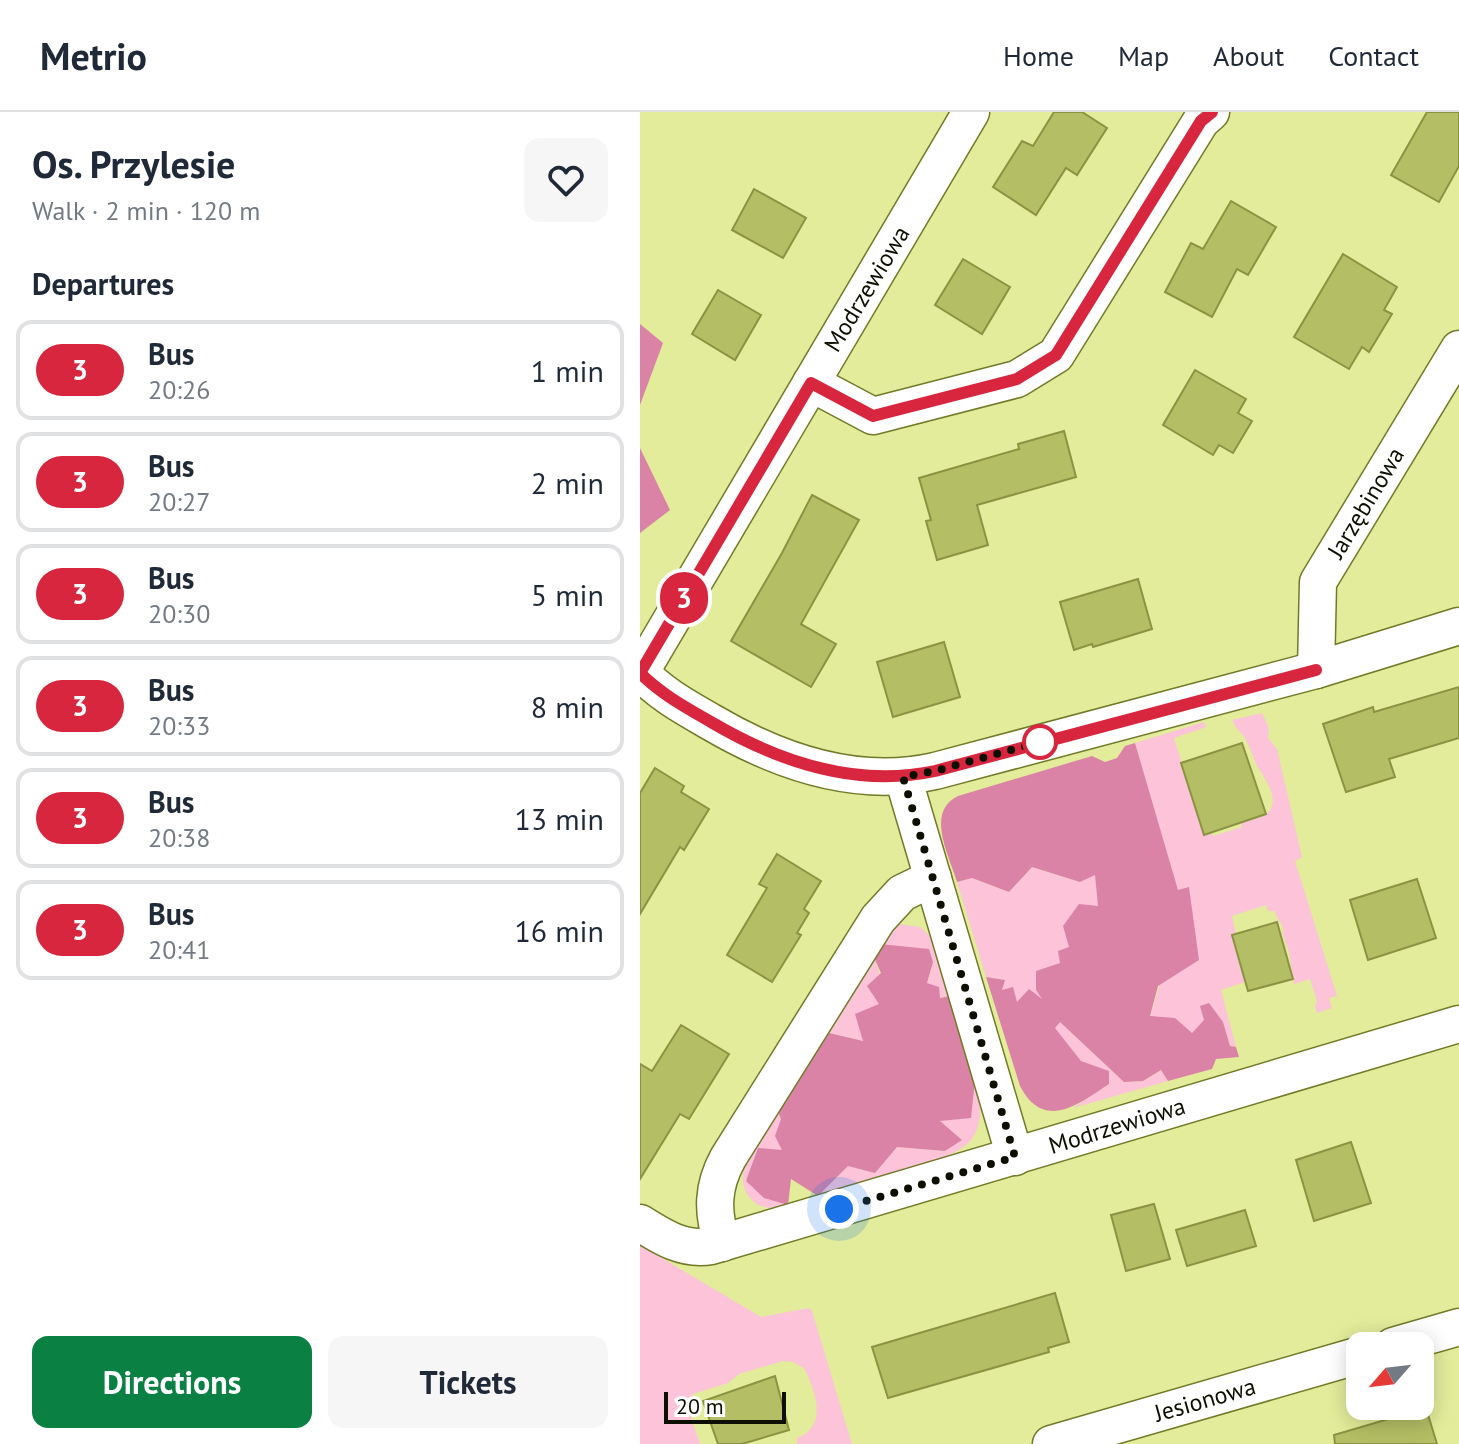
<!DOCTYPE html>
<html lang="en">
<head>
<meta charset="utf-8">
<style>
  :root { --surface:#fff; --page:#f6f6f7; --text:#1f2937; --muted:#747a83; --line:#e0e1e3; --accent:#0b8043 }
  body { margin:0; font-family:"PT Sans",sans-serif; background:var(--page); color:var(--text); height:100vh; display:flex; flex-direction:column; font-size:30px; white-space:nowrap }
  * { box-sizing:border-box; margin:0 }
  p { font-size:26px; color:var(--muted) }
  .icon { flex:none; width:44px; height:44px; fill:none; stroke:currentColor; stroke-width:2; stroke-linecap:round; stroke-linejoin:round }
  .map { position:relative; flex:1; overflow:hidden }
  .sheet { display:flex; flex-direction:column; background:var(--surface); width:640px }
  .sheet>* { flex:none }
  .badge { padding:0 16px; border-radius:26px; font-size:28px; line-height:52px }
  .needle { width:52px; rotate:242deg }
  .controls { position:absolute; left:706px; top:1220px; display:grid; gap:16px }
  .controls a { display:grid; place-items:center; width:88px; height:88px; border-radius:16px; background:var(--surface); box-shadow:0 4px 20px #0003; font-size:40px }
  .scale { position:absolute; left:24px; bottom:20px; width:122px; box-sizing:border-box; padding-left:8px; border:4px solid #0d0f00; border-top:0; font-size:22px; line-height:28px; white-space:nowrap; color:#0d0f00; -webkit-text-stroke:6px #fff; paint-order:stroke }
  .you { position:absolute; width:40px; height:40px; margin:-20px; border:6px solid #fff; border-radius:50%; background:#1a73e8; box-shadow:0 0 0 12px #1a73e833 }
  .map>.badge { position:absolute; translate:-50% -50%; box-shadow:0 0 0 4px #fff }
  h2 { padding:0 32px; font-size:30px; line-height:72px }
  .round { display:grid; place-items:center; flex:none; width:84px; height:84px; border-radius:16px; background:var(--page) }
  .head { display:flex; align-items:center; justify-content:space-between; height:136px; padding:0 32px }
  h1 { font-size:38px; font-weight:700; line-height:60px }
  .action { display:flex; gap:16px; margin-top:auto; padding:16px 32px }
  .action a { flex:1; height:92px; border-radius:16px; background:var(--accent); color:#fff; font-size:32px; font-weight:700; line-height:92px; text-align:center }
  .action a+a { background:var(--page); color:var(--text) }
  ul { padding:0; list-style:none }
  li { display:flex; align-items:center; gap:24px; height:100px; margin:0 16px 12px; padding:0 16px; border:4px solid var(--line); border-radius:16px }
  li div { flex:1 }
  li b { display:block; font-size:30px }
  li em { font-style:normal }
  li .badge { min-width:88px; font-weight:700; text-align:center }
  header { display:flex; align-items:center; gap:48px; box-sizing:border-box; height:112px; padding:0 40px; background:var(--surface); border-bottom:2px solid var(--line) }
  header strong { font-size:38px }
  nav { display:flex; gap:44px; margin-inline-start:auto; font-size:28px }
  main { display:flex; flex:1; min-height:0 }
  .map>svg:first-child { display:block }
  .green { fill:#fcc3d9 }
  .forest { fill:#da83a7 }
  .building { fill:#b4be64; stroke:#8b9343; stroke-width:2 }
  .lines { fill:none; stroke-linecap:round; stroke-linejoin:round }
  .minor-casing { stroke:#727a28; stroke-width:39 }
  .minor { stroke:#fff; stroke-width:36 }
  .line-casing { stroke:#fff; stroke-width:18 }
  .line { stroke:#d7263d; stroke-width:12 }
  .walk { stroke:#0d0f00; stroke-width:8; stroke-dasharray:0 14.4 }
  .stop-dot { fill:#fff; stroke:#d7263d; stroke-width:4 }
  .labels { text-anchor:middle; stroke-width:6; stroke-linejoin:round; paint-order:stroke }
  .street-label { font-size:24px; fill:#0d0f00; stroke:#fff }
</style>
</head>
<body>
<header>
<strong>Metrio</strong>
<nav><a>Home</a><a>Map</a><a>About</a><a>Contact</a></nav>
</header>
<main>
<section class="sheet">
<div class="head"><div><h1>Os. Przylesie</h1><p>Walk · 2 min · 120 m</p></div><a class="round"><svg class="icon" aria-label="heart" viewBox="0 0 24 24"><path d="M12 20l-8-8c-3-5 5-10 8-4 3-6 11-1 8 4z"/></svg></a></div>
<h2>Departures</h2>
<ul>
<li><span class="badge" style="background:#d7263d;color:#fff">3</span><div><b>Bus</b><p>20:26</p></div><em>1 min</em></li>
<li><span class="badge" style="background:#d7263d;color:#fff">3</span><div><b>Bus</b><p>20:27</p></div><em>2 min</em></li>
<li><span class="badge" style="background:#d7263d;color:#fff">3</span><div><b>Bus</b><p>20:30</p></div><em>5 min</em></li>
<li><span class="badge" style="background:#d7263d;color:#fff">3</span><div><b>Bus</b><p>20:33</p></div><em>8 min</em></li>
<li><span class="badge" style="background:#d7263d;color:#fff">3</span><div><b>Bus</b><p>20:38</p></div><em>13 min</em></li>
<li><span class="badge" style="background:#d7263d;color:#fff">3</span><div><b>Bus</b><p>20:41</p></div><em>16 min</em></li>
</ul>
<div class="action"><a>Directions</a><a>Tickets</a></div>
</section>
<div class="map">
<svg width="819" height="1332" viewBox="0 0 819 1332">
  <rect width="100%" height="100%" fill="#e2ec9a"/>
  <g class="green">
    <path d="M622,601L629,616L628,626L637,637L662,745L655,749L697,884L689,886L692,896L677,901L675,894L677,889L670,867L654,872L649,840L642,820L644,818L634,799H628L626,793L592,804L596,822L592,824L605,870L581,878L596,935L590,934L583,910L565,908L552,921L510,905L549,776L538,779L495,631L564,610L566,615L534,626L564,722L571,721L573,724L602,715L601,711C608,708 620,707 625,703C644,689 623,665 616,652C613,644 610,636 606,628C602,620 595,617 592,608Z"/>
    <path d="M392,755L440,770L455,762L459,795L429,836L404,890H377L362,879L364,868L346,865L317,770L332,766L369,780Z"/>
    <path d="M259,812L280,815L290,824L311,884L299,886L287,871L293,850L240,832L251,815Z"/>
    <path d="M233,843C249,879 238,896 223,929L185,920Z"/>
    <path d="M420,910L484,970L503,969L522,958L528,969L433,996L469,972L441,949L414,916Z"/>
    <path d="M335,968C340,989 345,1010 331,1028C312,1052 211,1074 178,1084L208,1054L257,1035L305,1039L321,1027L299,1008Z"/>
    <path d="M137,997L141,1007L148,1093C134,1096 123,1099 112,1088C86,1061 122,1022 137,997Z"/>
    <path d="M0,1133L121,1205L169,1196L172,1199L212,1332H157V1326C188,1315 176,1279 164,1256L153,1250L143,1249L99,1262L88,1271L53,1282C44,1297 56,1316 60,1332H0Z"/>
  </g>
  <g class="forest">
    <path d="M0,212L23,231L0,293Z"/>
    <path d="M0,336L30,398L0,421Z"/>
    <path d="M495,631L538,778L549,775L559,848L518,874L510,904L535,906L552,921L564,908L560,894L569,891L583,910L590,934L596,935L599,945L576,947L572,957L528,969L521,958L503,969L484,970L420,910L415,916L441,949L469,959V972C439,992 404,1020 380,974L346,865L365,868L362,878L373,875L377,890L389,877L402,887L396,878V859L420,851L418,839L429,835L423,814L439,792L458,794L455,763L440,770L392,755L369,780L332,766L317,770C309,743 285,700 318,684L452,644L465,650L477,646L485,634Z"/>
    <path d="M240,832L289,837L293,850L287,871L299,875L300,886L311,884L335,968L331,1006L300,1009L322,1028L305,1039L257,1035L235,1061L208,1054L178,1084L151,1067L148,1093L124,1086L106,1069L118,1036L142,1038L135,1024L141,1007L137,997L185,920L223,929L215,902L239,892L227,874L241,861L233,843Z"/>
  </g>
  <g class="building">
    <path d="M414,0H442L467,16L437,63L426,56L396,103L353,75L382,29L393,34Z"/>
    <path d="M787,0H819V54L799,90L751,63Z"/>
    <path d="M114,77L166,106L143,146L92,118Z"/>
    <path d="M591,89L636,115L608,163L597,157L572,205L525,180L551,131L563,137Z"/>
    <path d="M703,142L757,175L744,198L752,202L729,240L722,235L709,257L654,225Z"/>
    <path d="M323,147L370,175L342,222L295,193Z"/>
    <path d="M78,178L121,203L95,248L52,222Z"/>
    <path d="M555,258L606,287L598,301L612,309L593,341L579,333L573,343L523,313Z"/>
    <path d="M424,319L436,365L337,393L348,433L297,448L286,409L291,408L279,366L379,337L378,332Z"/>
    <path d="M172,383L219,408L161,512L196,532L171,575L91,529L142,441Z"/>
    <path d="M498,467L512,517L453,535L452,532L434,538L420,490Z"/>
    <path d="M304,530L320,585L253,605L237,550Z"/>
    <path d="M819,575V626L749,647L755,665L706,680L683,612L733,595L734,600Z"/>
    <path d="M602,631L626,702L564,723L541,651Z"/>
    <path d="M15,656L44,674L41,680L69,697L44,738L40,735L0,802V681Z"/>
    <path d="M137,742L181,769L164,797L169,801L157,821L161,823L132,870L87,843L127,776L119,772Z"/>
    <path d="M777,767L796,826L728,848L710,788Z"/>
    <path d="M637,810L653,867L608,879L592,823Z"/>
    <path d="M41,913L89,942L49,1007L40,1002L0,1067V952L12,959Z"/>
    <path d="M711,1030L731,1091L674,1109L656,1048Z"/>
    <path d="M514,1092L530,1147L486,1159L471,1103Z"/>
    <path d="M605,1098L616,1134L547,1154L536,1118Z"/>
    <path d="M415,1181L429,1230L408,1236L409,1240L248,1286L232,1235Z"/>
    <path d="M135,1264L149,1318L102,1332H78L63,1289Z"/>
    <path d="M786,1296L797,1332H695L694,1323Z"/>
  </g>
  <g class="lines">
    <defs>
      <g id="minor">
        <path d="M171,271L233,304L377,267L416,243L561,9L571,0"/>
        <path d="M676,558L678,470L819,237"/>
        <path d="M0,560C21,582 45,595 71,610C139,650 216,677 295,659L676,558L819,514"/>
        <path d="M0,561L331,0"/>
        <path d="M263,665L375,1045"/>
        <path d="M0,1111C22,1125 44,1139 71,1134L819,912"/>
        <path d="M82,1131C72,1100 72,1075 88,1046L238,807L262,781L293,766"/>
        <path d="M753,1234L819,1215"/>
        <path d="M411,1332L720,1243"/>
      </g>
    </defs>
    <use href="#minor" class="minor-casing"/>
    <use href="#minor" class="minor"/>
  </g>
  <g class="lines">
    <defs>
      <path id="line" d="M572,0L561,9L416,243L377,267L233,304L171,271L0,561C21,582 45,595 71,610C139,650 216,676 295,659L676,558"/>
    </defs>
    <use href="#line" class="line-casing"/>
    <use href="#line" class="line"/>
    <path class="walk" d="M199,1097L375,1045L263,665L295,659L400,630"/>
  </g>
  <circle class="stop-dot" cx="400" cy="630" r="16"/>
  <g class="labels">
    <g class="street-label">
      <text transform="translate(227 177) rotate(-59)" y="8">Modrzewiowa</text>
      <text transform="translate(726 391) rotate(-59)" y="8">Jarzębinowa</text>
      <text transform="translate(477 1014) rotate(-17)" y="8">Modrzewiowa</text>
      <text transform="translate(565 1288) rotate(-16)" y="8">Jesionowa</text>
    </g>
  </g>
</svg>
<div class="controls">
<a><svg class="needle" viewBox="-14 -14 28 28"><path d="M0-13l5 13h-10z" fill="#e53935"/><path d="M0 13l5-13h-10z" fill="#747a83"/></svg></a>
</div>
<div class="scale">20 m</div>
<div class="you" style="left:199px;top:1097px"></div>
<b class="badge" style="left:44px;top:486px;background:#d7263d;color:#fff">3</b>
</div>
</main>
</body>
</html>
